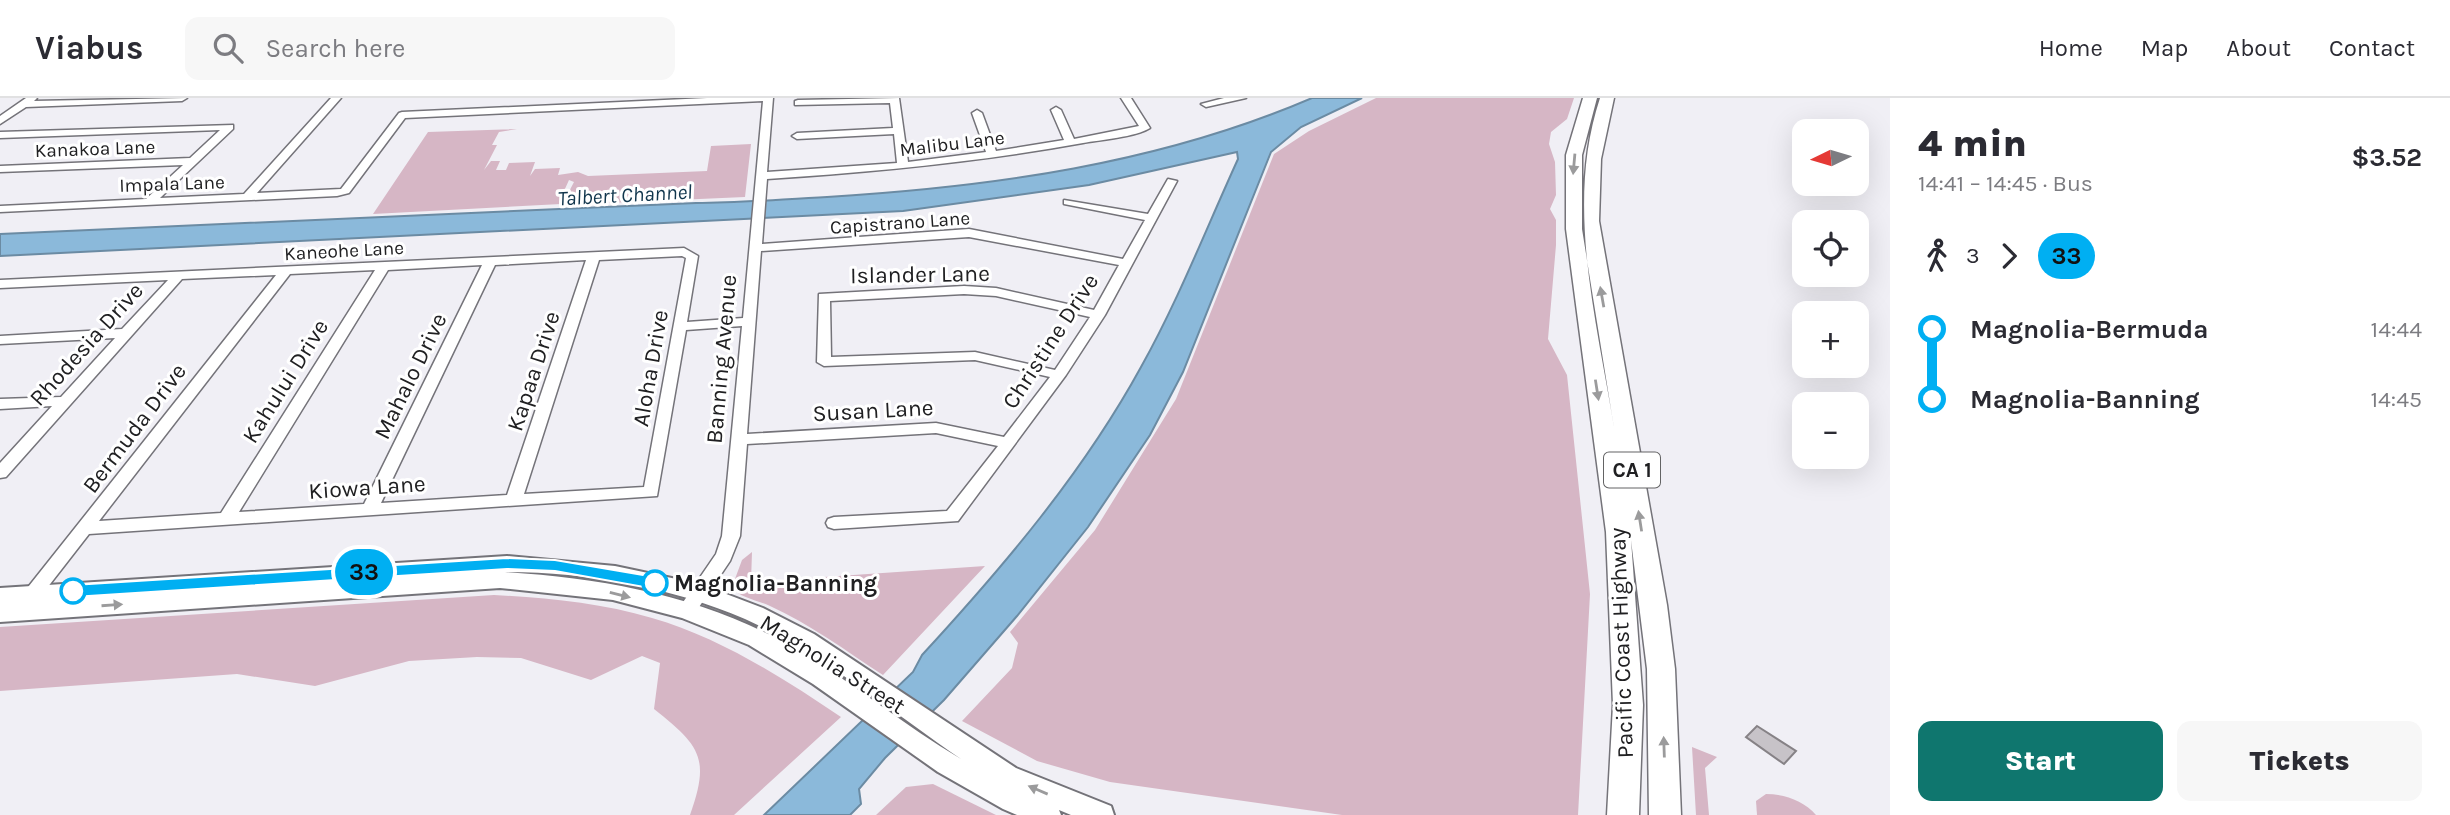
<!DOCTYPE html>
<html lang="en">
<head>
<meta charset="utf-8">
<style>
  :root { --surface:#fff; --page:#f7f7f7; --text:#2b2b33; --muted:#7c7c81; --line:#e1e1e2; --accent:#0f766e }
  body { margin:0; font-family:Karla,sans-serif; background:var(--page); color:var(--text); height:100vh; display:flex; flex-direction:column; font-size:26px; white-space:nowrap }
  * { box-sizing:border-box; margin:0 }
  p { font-size:23px; color:var(--muted) }
  .icon { flex:none; width:38px; height:38px; fill:none; stroke:currentColor; stroke-width:2; stroke-linecap:round; stroke-linejoin:round }
  .map { position:relative; flex:1; overflow:hidden }
  .panel { display:flex; flex-direction:column; background:var(--surface); width:560px }
  .panel>* { flex:none }
  .badge { padding:0 14px; border-radius:23px; font-size:24px; line-height:46px }
  .needle { width:46px; rotate:265deg }
  .buttons { position:absolute; left:1792px; top:21px; display:grid; gap:14px }
  .buttons a { display:grid; place-items:center; width:77px; height:77px; border-radius:14px; background:var(--surface); box-shadow:0 7px 28px #0002; font-size:35px }
  .map>.badge { position:absolute; translate:-50% -50%; box-shadow:0 0 0 4px #fff }
  .legs { display:flex; align-items:center; gap:10px; height:77px; padding:0 28px; font-size:23px }
  .legs p { margin-inline-start:auto }
  .head { display:flex; align-items:center; justify-content:space-between; height:119px; padding:0 28px }
  h1 { font-size:38px; font-weight:800; line-height:52px }
  .cta { display:flex; gap:14px; margin-top:auto; padding:14px 28px }
  .cta a { flex:1; height:80px; border-radius:14px; background:var(--accent); color:#fff; font-size:28px; font-weight:800; line-height:80px; text-align:center }
  .cta a+a { background:var(--page); color:var(--text) }
  ul { padding:0 28px; list-style:none }
  li { display:flex; align-items:center; gap:24px; height:70px; font-size:26px }
  li i { display:grid; place-items:center; width:10px; height:100%; margin:0 9px; background:currentColor }
  li i::after { content:''; width:18px; height:18px; margin:-9px; border:5px solid; border-radius:50%; background:var(--surface) }
  li p { margin-inline-start:auto }
  li:first-child i { background:linear-gradient(#0000 50%,currentColor 0) }
  li:last-child i { background:linear-gradient(currentColor 50%,#0000 0) }
  header { display:flex; align-items:center; gap:42px; box-sizing:border-box; height:98px; padding:0 35px; background:var(--surface); border-bottom:2px solid var(--line) }
  header strong { font-size:33px }
  nav { display:flex; gap:38px; margin-inline-start:auto; font-size:24px }
  .search { width:490px; height:63px; background:var(--page); display:flex; align-items:center; gap:18px; box-sizing:border-box; padding:0 24px; border-radius:14px; color:var(--muted); font-size:26px }
  main { display:flex; flex:1; min-height:0 }
  .map>svg:first-child { display:block }
  .green { fill:#d6b6c5 }
  .water { fill:#8bb9da; stroke:#6b8ba3; stroke-width:2 }
  .building { fill:#c7c3c8; stroke:#868286; stroke-width:2 }
  .lines { fill:none; stroke-linecap:round; stroke-linejoin:round }
  .minor-casing { stroke:#747379; stroke-width:3 }
  .major-casing { stroke:#747379; stroke-width:4 }
  .highway-casing { stroke:#747379; stroke-width:3 }
  .minor { fill:#fff; fill-rule:evenodd }
  .major { fill:#fff; fill-rule:evenodd }
  .highway { fill:#fff; fill-rule:evenodd }
  .oneway { fill:#9b9b9c }
  .line-1 { fill:#00aff2; stroke:#fff; stroke-width:2 }
  .stop-1-dot { fill:#fff; stroke:#00aff2; stroke-width:3.5 }
  .labels { text-anchor:middle; stroke-width:6; stroke-linejoin:round; paint-order:stroke }
  .far-street-label { font-size:19px; fill:#202022; stroke:#fff }
  .far-water-label { font-size:21px; font-style:italic; fill:#10354c; stroke:#fff }
  .shield { fill:#fff; stroke:#636364; stroke-width:2 }
  .shield-label { font-size:21px; font-weight:bold; fill:#202022 }
  .street-label { font-size:23px; fill:#202022; stroke:#fff }
  .stop-label { font-size:23px; font-weight:bold; fill:#202022; stroke:#fff; text-anchor:start }
</style>
</head>
<body>
<header>
<strong>Viabus</strong>
<div class="search"><svg class="icon" aria-label="search" viewBox="0 0 24 24"><circle cx="10" cy="10" r="6"/><path d="M15 15l6 6"/></svg>Search here</div>
<nav><a>Home</a><a>Map</a><a>About</a><a>Contact</a></nav>
</header>
<main>
<div class="map">
<svg width="1890" height="717" viewBox="0 0 1890 717">
  <rect width="100%" height="100%" fill="#f0eff5"/>
  <g class="green">
    <path d="M1376,0H1574L1567,21L1551,34L1549,46L1555,64L1556,97L1550,111L1556,122V147L1548,241L1567,277L1590,496L1578,717H1342L1110,684L1037,663L962,623L1012,570L1018,545L1010,534L1095,432L1176,301L1274,56L1309,33Z"/>
    <path d="M517,31L499,34L492,47H497L484,72L491,63H500L496,72H506L509,65L535,64L530,78L535,71L560,70L558,77L578,74L588,78L707,73L711,48L751,46L745,99L562,107L574,84L569,82L559,104L561,106L373,116L428,34Z"/>
    <path d="M752,454L751,484L985,468L883,577C846,553 810,526 770,508C758,502 739,500 732,489L742,462Z"/>
    <path d="M494,497C547,500 601,505 652,520C721,540 781,579 841,619L734,717H690C711,659 699,647 654,611L660,565L642,558L591,582L521,560L477,559L409,563L315,588L237,576L0,593V529Z"/>
    <path d="M1692,649L1717,659L1705,670L1709,717H1696Z"/>
    <path d="M933,686L996,717H876L906,689Z"/>
    <path d="M1766,696C1784,696 1804,703 1816,717H1757L1756,703Z"/>
  </g>
  <path class="water" d="M1312,0H1362L1301,29L1271,54L1183,274L1150,337L1088,429L1017,518L944,602L885,660L859,691L861,706L850,717H764L913,574L922,557C1003,469 1083,375 1141,269C1178,203 1206,131 1238,61L1237,54L1089,87L903,113L0,158V136L696,105C741,105 783,101 827,99C991,89 1159,66 1312,0Z"/>
  <path class="building" d="M1757,628L1796,653L1784,666L1746,639Z"/>
  <g class="lines">
    <defs>
      <g id="minor">
        <path d="M26,0H37L34,3L187,0L182,3L26,9L0,26V18Z"/>
        <path d="M331,0H341L257,95L341,91L399,15L402,14L707,0H773L767,74L897,65L894,36L797,41L792,38L797,35L893,30L890,5L795,7V3L798,2L899,0L908,64L986,54L972,15L977,12L982,15L996,53L1064,42L1051,12L1056,9L1061,12L1074,41L1139,28L1121,0H1131L1150,30C1136,39 1100,42 1083,45C979,64 874,74 767,81L762,146L969,131L1123,161L1145,122L1064,106V102L1148,116L1168,81L1177,83L1105,217L1066,277L958,423L834,431L828,429L826,425L828,421L834,419L947,413L998,348L936,335L747,346L740,438L730,463L693,518L686,520L679,518L677,513L716,456L722,438L742,228L686,232L657,398L89,436L33,508L27,510L21,508L18,503L21,498L276,177L182,181L6,379L0,380V365L52,308L0,311V301L61,299L115,240L0,246V238L122,231L168,182L0,190V182L684,150L698,158L687,224L743,220L763,3L405,20L349,95L337,98L0,114V108L146,101L183,67L0,74V68L190,60L220,32L0,40V34L233,27V31L160,100L244,96ZM969,139L1119,167L1094,212L996,190L964,188L819,196L817,264L824,268L975,262L1050,279L1004,339L936,325L747,336L761,153ZM682,158L686,160L644,389L524,396L599,162ZM586,162L507,397L381,405L495,167ZM482,167L364,406L239,414L388,172ZM375,172L221,415L99,423L290,176ZM964,196L996,198L1090,219L1055,272L975,254L831,259L830,203Z"/>
        <path d="M1224,0H1246L1206,9L1201,6Z"/>
      </g>
      <path id="major" d="M507,458L615,468L700,486L763,510L814,536L1016,670L1111,708L1114,717H1071L1059,712L1061,717H1017L1003,711L938,674L813,586L749,547L682,520L613,502L500,490L0,524V490ZM505,474C585,474 671,489 745,521C821,555 892,614 961,661C905,628 856,587 801,554C712,500 607,480 505,474Z"/>
      <path id="highway" d="M1583,0H1597L1582,57V131L1615,336C1598,226 1564,109 1600,0H1614L1601,61L1599,123L1667,507L1675,571L1681,717H1649L1647,571L1631,442L1643,607L1639,717H1607L1613,607L1606,434L1566,131V57Z"/>
    </defs>
    <use href="#minor" class="minor-casing"/>
    <use href="#major" class="major-casing"/>
    <use href="#highway" class="highway-casing"/>
    <use href="#minor" class="minor"/>
    <use href="#major" class="major"/>
    <use href="#highway" class="highway"/>
  </g>
  <defs><path id="oneway-solid" d="M-6-.8H1V-3.2L6.5 0L1 3.2V.8H-6Z" transform="scale(1.75)"/></defs>
  <g class="oneway">
    <use href="#oneway-solid" transform="translate(1574 66) rotate(95)"/>
    <use href="#oneway-solid" transform="translate(1602 199) rotate(-100)"/>
    <use href="#oneway-solid" transform="translate(1597 292) rotate(81)"/>
    <use href="#oneway-solid" transform="translate(1640 423) rotate(-99)"/>
    <use href="#oneway-solid" transform="translate(620 497) rotate(14)"/>
    <use href="#oneway-solid" transform="translate(112 507) rotate(-4)"/>
    <use href="#oneway-solid" transform="translate(1664 649) rotate(-92)"/>
    <use href="#oneway-solid" transform="translate(1038 692) rotate(-157)"/>
  </g>
  <path class="line-1" d="M507,460L555,462L655,479L662,485L655,491L555,473L507,471L73,499L65,493L73,487Z"/>
  <g class="stop-1-dot">
    <circle cx="655" cy="485" r="12"/>
    <circle cx="73" cy="493" r="12"/>
  </g>
  <g class="labels">
    <g class="far-street-label">
      <text transform="translate(952 45) rotate(-7)" y="7">Malibu Lane</text>
      <text transform="translate(95 50) rotate(-2)" y="7">Kanakoa Lane</text>
      <text transform="translate(172 85) rotate(-2)" y="7">Impala Lane</text>
      <text transform="translate(900 124) rotate(-4)" y="7">Capistrano Lane</text>
      <text transform="translate(344 152) rotate(-3)" y="7">Kaneohe Lane</text>
    </g>
    <g class="far-water-label">
      <text transform="translate(625 97) rotate(-3)" y="7">Talbert Channel</text>
    </g>
    <rect class="shield" x="1604" y="354.5" width="56" height="35" rx="5"/>
    <g class="shield-label">
      <text x="1632" y="379">CA 1</text>
    </g>
    <g class="street-label">
      <text transform="translate(920 176) rotate(-1)" y="8">Islander Lane</text>
      <text transform="translate(1050 243) rotate(-57)" y="8">Christine Drive</text>
      <text transform="translate(86 246) rotate(-48)" y="8">Rhodesia Drive</text>
      <text transform="translate(721 261) rotate(-85)" y="8">Banning Avenue</text>
      <text transform="translate(650 270) rotate(-80)" y="8">Aloha Drive</text>
      <text transform="translate(533 273) rotate(-72)" y="8">Kapaa Drive</text>
      <text transform="translate(410 278) rotate(-64)" y="8">Mahalo Drive</text>
      <text transform="translate(285 283) rotate(-58)" y="8">Kahului Drive</text>
      <text transform="translate(873 312) rotate(-3)" y="8">Susan Lane</text>
      <text transform="translate(134 330) rotate(-53)" y="8">Bermuda Drive</text>
      <text transform="translate(367 389) rotate(-4)" y="8">Kiowa Lane</text>
      <text transform="translate(1621 545) rotate(-92)" y="8">Pacific Coast Highway</text>
      <text transform="translate(833 566) rotate(32)" y="8">Magnolia Street</text>
    </g>
    <g class="stop-label">
      <text x="674" y="493">Magnolia-Banning</text>
    </g>
  </g>
</svg>
<div class="buttons">
<a><svg class="needle" viewBox="-14 -14 28 28"><path d="M0-13l5 13h-10z" fill="#e53935"/><path d="M0 13l5-13h-10z" fill="#7c7c81"/></svg></a>
<a><svg class="icon" aria-label="locate" viewBox="0 0 24 24"><circle cx="12" cy="12" r="6"/><path d="M12 2v4M12 18v4M2 12h4M18 12h4"/></svg></a>
<a>+</a>
<a>−</a>
</div>
<b class="badge" style="left:364px;top:474px;background:#00aff2;color:#111">33</b>
</div>
<section class="panel">
<div class="head"><div><h1>4 min</h1><p>14:41 – 14:45 · Bus</p></div><b>$3.52</b></div>
<div class="legs"><svg class="icon" aria-label="walk" viewBox="0 0 24 24"><circle cx="13" cy="4" r="2"/><path d="M13 8l-2 6 4 7M11 14l-3 7M7 12l3-4h3l4 4"/></svg>3<svg class="icon" aria-label="forward" viewBox="0 0 24 24"><path d="M9 5l7 7-7 7"/></svg><b class="badge" style="background:#00aff2;color:#111">33</b></div>
<ul>
<li><i style="color:#00aff2"></i><b>Magnolia-Bermuda</b><p>14:44</p></li>
<li><i style="color:#00aff2"></i><b>Magnolia-Banning</b><p>14:45</p></li>
</ul>
<div class="cta"><a>Start</a><a>Tickets</a></div>
</section>
</main>
</body>
</html>
